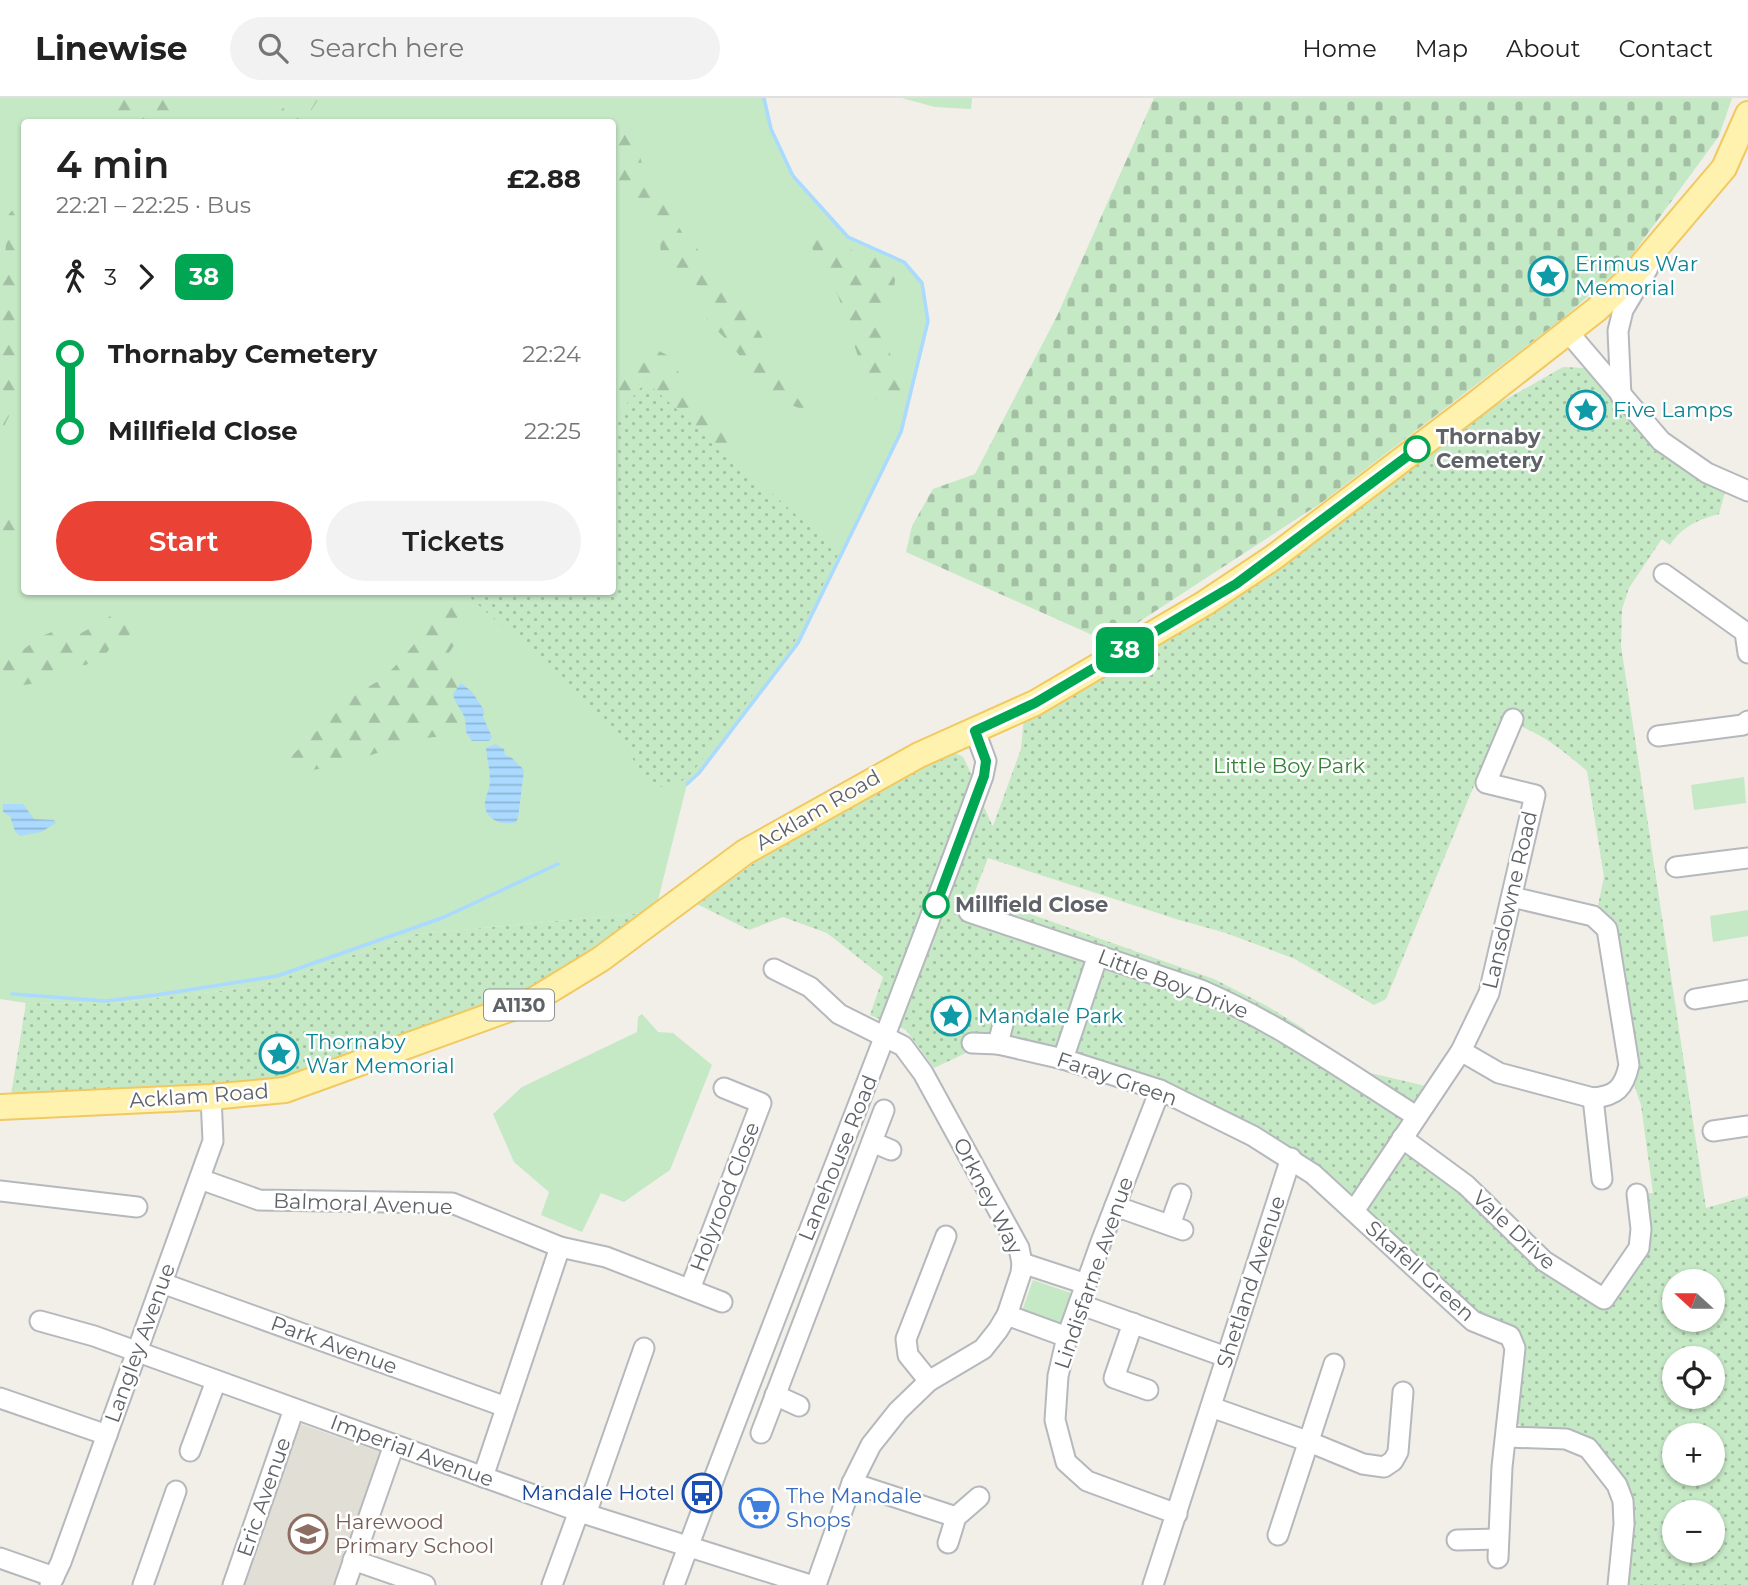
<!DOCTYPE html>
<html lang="en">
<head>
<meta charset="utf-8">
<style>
  :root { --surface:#fff; --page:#f2f2f2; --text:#222; --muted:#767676; --line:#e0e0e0; --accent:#ea4335 }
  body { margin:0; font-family:Montserrat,sans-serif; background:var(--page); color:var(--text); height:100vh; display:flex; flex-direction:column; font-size:26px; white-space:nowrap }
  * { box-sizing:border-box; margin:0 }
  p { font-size:23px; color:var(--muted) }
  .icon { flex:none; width:38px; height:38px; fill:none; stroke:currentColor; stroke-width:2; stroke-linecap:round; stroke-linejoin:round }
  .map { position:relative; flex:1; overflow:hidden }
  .drawer { position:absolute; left:21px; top:21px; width:595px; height:476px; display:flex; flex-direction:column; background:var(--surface); border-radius:7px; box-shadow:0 2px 5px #0004 }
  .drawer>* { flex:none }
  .badge { padding:0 14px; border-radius:10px; font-size:24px; line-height:46px }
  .needle { width:46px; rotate:291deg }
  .tools { position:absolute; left:1662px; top:1171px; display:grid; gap:14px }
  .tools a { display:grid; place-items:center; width:63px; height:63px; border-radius:50%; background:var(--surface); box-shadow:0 2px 5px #0004; font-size:35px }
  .map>.badge { position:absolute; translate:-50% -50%; box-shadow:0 0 0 4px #fff }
  .legs { display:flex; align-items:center; gap:10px; height:77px; padding:0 35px; font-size:23px }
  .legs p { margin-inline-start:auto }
  .summary { display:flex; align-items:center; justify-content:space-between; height:119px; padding:0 35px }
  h1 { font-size:38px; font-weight:600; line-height:52px }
  .primary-button { display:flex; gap:14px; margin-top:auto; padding:14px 35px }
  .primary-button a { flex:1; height:80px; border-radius:42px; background:var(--accent); color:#fff; font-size:28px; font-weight:600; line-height:80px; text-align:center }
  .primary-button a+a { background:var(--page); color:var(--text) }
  ul { padding:0 35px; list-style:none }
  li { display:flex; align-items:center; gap:24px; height:77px; font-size:26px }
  li i { display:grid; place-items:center; width:10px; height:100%; margin:0 9px; background:currentColor }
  li i::after { content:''; width:18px; height:18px; margin:-9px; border:5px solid; border-radius:50%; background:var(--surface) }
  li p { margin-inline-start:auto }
  li:first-child i { background:linear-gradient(#0000 50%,currentColor 0) }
  li:last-child i { background:linear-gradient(currentColor 50%,#0000 0) }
  header { display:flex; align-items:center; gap:42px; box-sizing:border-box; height:98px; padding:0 35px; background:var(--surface); border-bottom:2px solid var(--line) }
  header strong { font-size:33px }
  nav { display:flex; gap:38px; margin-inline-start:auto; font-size:24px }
  .search { width:490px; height:63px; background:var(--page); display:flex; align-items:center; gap:18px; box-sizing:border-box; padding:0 24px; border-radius:38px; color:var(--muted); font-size:26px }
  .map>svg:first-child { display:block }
  .education { fill:#e1ded6 }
  .green { fill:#c5e8c5; fill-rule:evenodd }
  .forest { fill:url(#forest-firs) }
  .cemetery { fill:url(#cemetery-stones) }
  .park { fill:url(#park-dots); fill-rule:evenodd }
  .water { fill:url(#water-rules) }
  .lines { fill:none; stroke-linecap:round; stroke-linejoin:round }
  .stream { stroke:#aadaff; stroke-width:3.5 }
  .minor-casing { stroke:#b5b8bc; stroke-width:23 }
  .major-casing { stroke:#f2c960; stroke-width:28 }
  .minor { stroke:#fff; stroke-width:19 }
  .major { stroke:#fff2af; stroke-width:24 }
  .line-1-casing { stroke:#fff; stroke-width:16 }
  .line-1 { stroke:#00a651; stroke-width:10 }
  .stop-1-dot { fill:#fff; stroke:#00a651; stroke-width:3.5 }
  .labels { text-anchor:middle; stroke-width:5; stroke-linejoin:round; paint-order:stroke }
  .shield { fill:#fff; stroke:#8f9295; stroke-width:2 }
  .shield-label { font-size:19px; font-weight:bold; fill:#5f6368 }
  .culture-label { font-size:21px; fill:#0d838f; stroke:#fff; text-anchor:start }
  .stop-label { font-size:21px; font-weight:bold; fill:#5f6368; stroke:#fff; text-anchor:start }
  .park-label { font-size:21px; fill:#348238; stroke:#fff }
  .street-label { font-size:21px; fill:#5f6368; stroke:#fff }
  .transit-label { font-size:21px; fill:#164399; stroke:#fff; text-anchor:end }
  .shop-label { font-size:21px; fill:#366cbe; stroke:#fff; text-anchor:start }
  .education-label { font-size:21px; fill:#785e54; stroke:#fff; text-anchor:start }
</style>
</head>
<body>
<header>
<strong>Linewise</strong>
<div class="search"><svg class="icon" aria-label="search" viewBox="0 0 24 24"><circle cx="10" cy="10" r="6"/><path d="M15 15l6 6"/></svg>Search here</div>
<nav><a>Home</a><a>Map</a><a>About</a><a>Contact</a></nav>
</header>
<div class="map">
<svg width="1748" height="1487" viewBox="0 0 1748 1487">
  <defs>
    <pattern id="forest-firs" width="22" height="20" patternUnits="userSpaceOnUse" patternTransform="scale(1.75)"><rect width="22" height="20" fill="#c5e8c5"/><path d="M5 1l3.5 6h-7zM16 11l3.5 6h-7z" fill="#a3c0a4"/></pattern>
    <pattern id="cemetery-stones" width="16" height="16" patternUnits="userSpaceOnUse" patternTransform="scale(1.75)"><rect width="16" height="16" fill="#c5e8c5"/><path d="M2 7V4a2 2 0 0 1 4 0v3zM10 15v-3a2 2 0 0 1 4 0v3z" fill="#a3c0a4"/></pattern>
    <pattern id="park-dots" width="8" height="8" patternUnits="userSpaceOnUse" patternTransform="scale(1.75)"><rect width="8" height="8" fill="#c5e8c5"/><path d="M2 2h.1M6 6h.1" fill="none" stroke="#a3c0a4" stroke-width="1.8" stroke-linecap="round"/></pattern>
    <pattern id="water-rules" width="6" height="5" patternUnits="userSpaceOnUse" patternTransform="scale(1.75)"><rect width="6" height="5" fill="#aadaff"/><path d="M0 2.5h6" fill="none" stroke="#8eb4d2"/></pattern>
  </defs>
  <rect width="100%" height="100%" fill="#f1efe8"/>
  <path class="education" d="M301,1326L383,1355L336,1487H244Z"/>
  <g class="green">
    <path d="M0,0H764L771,31L793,78L848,139L904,164L922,185L928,223L901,334L798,545L699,675L687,686L655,814L417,836L256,889L104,906L26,905L0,901ZM24,24H612V494H24Z"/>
    <path d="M902,0H972L971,11L935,9Z"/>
    <path d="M1744,679L1746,705L1694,712L1691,687Z"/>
    <path d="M1748,812V838L1713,844L1710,818Z"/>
    <path d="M642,916L658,934L673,935L712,967L670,1072L624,1104L601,1095L582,1134L541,1117L549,1094L514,1064L493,1016L522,989L637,934L638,919Z"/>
    <path d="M1033,1182L1074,1196L1063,1228L1022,1213Z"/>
  </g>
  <g class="forest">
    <path d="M120,0H183L163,24H114Z"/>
    <path d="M289,0H319L304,24H274Z"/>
    <path d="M612,31L633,36L644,72L683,136L722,177L739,207L759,233L777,270L807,314L781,302L763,287L728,243L708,224L697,187L661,164L660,141L631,106L613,107Z"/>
    <path d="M18,106L24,107V288L0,336L1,198L9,116Z"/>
    <path d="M819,141L854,153L882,160L895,181L894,192L885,223L889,252L903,298L895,308L879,305L868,289L838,197L817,167L811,145Z"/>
    <path d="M651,249L669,258L686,287L731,324L732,343L719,348C698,337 637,322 624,308C617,300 617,286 617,276Z"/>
    <path d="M24,417V441L5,457H0V422Z"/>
    <path d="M443,495L467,510L473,520L446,559L461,585C446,603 468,614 465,634C450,639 436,638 421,641C386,651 322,677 288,673L286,664C309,640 332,618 357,596C365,589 376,586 384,579C407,558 433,525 443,495Z"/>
    <path d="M135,509L141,512L128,540L114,545L101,562L85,567L64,568L46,584L0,590V548L20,554L40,539L54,533L79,536L95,528L118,513Z"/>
  </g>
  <path class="cemetery" d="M1154,0H1732L1719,38L1626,165L1562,221L1321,405L1108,544L906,454L912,428L933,391L975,376L1057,218Z"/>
  <g class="park">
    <path d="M1563,269L1584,270L1657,350L1725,394L1719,416C1697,422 1683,428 1670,447L1662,441L1659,445L1629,490L1622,511L1621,548L1706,1110L1748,1098V1487H1618L1623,1403L1588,1350L1535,1340L1508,1317L1515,1250L1476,1224L1354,1113L1223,1023L991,943L934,970L906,932L870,917L883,879L827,835L783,819L749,832L697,806L811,724L951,654C952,654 962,658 962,658C967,662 986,717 993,728L1021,651L1025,609L1468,323ZM1501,622C1537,631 1559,649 1587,673L1604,779L1597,812L1630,974L1641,1007L1653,1095L1637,1096L1639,1150L1612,1190L1582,1177L1536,1144L1490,1094L1440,1054L1409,1032L1434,990L1349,970L1319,951L1304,931L1267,908L1214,881L974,796L988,760L1176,821L1226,835L1295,861L1374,907L1386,901ZM1675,1183H1713V1222H1675ZM1675,1260H1713V1298H1675ZM1675,1337H1713V1376H1675ZM1675,1414H1713V1452H1675Z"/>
    <path d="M646,284L839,455L795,543L687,681L654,691L623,647L592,609L464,494H612L613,321Z"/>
    <path d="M655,814L530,895L279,983L11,997L26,905L104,906L256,889L417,836Z"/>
  </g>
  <g class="water">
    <path d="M461,585L472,594L484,612L483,619L492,639L489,643H472C461,630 469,628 463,616C459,608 455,605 453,596Z"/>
    <path d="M495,646L504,651L505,657L512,660L524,672L518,720L516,724C503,729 483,721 485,704C486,697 490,690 490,683C490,672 487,661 486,650Z"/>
    <path d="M3,706H23L34,721L54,722L56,725L41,734L20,738L15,733L10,718L3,714Z"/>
  </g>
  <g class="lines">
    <g class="stream">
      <path d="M687,686L699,675L798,545L901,334L928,223L922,185L904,164L848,139L793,78L771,31L764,0"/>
      <path d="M12,896L106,903L156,897L277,878L442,820L558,766"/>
    </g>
    <defs>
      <g id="minor">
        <path d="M1568,234L1661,343L1707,375L1748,393"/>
        <path d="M1621,298L1618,233L1623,212L1648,170"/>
        <path d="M1664,476L1745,534L1748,555"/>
        <path d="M1658,638L1743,627L1748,623"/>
        <path d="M1676,769L1748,760"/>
        <path d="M969,814L1201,892C1278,925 1345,973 1416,1018"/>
        <path d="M774,871L810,889L839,916L903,948L923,975L1019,1150L1022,1165L1021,1175L1007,1217L998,1232L983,1251L929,1283L898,1313L871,1347L852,1385L816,1487"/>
        <path d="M1695,901L1748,892"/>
        <path d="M972,945L998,946L1063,961L1160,992L1253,1038L1313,1076L1473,1223L1510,1238L1515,1250L1502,1369L1498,1460"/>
        <path d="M998,946L1003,926"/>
        <path d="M1461,953L1499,975L1593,1000C1616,998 1624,990 1629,967L1607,831L1593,818L1512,799"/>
        <path d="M1063,961L1098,857"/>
        <path d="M1160,992L1101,1144L1067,1239L1058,1278L1055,1322L1066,1364L1087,1383L1177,1416"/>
        <path d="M1593,1000L1602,1081"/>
        <path d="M1713,1033L1748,1028"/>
        <path d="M1402,1040L1466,1087L1544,1163L1604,1201L1639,1150L1641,1131L1637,1096"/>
        <path d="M872,1044L891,1052"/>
        <path d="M200,1081L259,1102L452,1105L560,1149L606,1159L722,1204"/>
        <path d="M0,1093L137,1109"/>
        <path d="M1115,1108L1183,1132"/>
        <path d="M1354,1113L1461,953L1489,895L1535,697L1486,685L1513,621"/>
        <path d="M1170,1127L1181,1096"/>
        <path d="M1022,1165L1086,1186"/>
        <path d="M162,1185L506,1309"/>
        <path d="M690,1191L761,1005L724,990"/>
        <path d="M1079,1206L1226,1259"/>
        <path d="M1007,1217L1067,1239"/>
        <path d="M40,1223L94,1238L586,1416L810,1487"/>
        <path d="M1133,1225L1114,1280L1148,1292"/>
        <path d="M929,1283L908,1257L906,1241L946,1138"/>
        <path d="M775,1297L799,1308"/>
        <path d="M0,1300L107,1337"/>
        <path d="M1211,1309L1307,1343L1363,1366L1384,1369L1393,1363L1398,1354L1403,1294"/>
        <path d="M761,1335L884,1012"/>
        <path d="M1506,1339L1566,1341L1588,1350L1617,1387L1623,1403L1624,1426L1618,1487"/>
        <path d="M190,1353L216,1283"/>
        <path d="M483,1379L560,1149"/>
        <path d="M852,1385L956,1419"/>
        <path d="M586,1416L644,1250"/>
        <path d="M1278,1437L1334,1266"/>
        <path d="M1457,1442L1498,1441"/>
        <path d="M948,1445L956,1419L979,1399"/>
        <path d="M0,1460L54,1479"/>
        <path d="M353,1462L425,1487"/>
        <path d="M50,1487L61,1464L213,1043L211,999"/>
        <path d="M143,1487L176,1393"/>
        <path d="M233,1487L294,1311"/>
        <path d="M345,1487L394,1347"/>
        <path d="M552,1487L579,1413"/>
        <path d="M674,1487C774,1216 884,949 983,678L986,663L975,633"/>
        <path d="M1153,1487L1291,1060"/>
      </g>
      <path id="major" d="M0,1009L211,999L285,992L534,902L601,861L745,754L919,657L1035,605L1205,505L1274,459L1478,304L1596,212L1634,176L1724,70L1748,16"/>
    </defs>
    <use href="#minor" class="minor-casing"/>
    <use href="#major" class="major-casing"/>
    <use href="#minor" class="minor"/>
    <use href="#major" class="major"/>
  </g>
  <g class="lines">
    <defs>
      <path id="line-1" d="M936,807L984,678L986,663L975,633L1035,605L1236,486L1417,351"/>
    </defs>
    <use href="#line-1" class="line-1-casing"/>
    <use href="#line-1" class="line-1"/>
  </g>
  <defs>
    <symbol id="sight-ring" viewBox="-11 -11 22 22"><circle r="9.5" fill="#fff" stroke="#0f9aa8" stroke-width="1.5"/><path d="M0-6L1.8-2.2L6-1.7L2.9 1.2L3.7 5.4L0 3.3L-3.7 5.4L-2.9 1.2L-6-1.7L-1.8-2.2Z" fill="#0f9aa8"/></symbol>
    <symbol id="bus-ring" viewBox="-11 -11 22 22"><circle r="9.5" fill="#fff" stroke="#1a4fb4" stroke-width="1.5"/><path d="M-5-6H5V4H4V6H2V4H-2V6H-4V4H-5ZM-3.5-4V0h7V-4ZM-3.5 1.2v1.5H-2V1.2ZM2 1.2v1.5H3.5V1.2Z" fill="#1a4fb4"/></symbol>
    <symbol id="supermarket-ring" viewBox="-11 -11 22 22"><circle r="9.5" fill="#fff" stroke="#3f7fe0" stroke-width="1.5"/><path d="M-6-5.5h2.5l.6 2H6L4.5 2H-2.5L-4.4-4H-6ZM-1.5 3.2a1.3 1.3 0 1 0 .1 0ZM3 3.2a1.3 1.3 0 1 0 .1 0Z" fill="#3f7fe0"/></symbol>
    <symbol id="school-ring" viewBox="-11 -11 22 22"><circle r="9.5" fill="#fff" stroke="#8d6e63" stroke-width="1.5"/><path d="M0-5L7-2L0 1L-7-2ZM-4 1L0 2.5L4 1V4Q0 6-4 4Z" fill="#8d6e63"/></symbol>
  </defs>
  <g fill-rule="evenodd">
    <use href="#sight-ring" x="1526" y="156" width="44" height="44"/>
    <use href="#sight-ring" x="1564" y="290" width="44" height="44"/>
    <use href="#sight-ring" x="929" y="896" width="44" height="44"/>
    <use href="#sight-ring" x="257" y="934" width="44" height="44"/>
    <use href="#bus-ring" x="680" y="1373" width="44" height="44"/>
    <use href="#supermarket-ring" x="737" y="1388" width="44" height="44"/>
    <use href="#school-ring" x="286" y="1414" width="44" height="44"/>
  </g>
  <g class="stop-1-dot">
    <circle cx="1417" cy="351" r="12"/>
    <circle cx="936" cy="807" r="12"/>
  </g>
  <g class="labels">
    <rect class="shield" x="484" y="891.5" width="70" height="31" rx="5"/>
    <g class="shield-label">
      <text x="519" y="914">A1130</text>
    </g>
    <g class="culture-label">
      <text x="1575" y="173">Erimus War<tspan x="1575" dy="24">Memorial</tspan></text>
      <text x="1613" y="319">Five Lamps</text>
      <text x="978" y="925">Mandale Park</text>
      <text x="306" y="951">Thornaby<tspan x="306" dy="24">War Memorial</tspan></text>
    </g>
    <g class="stop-label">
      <text x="1436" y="346">Thornaby<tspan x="1436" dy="24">Cemetery</tspan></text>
      <text x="955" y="814">Millfield Close</text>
    </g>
    <g class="park-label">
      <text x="1289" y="675">Little Boy Park</text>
    </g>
    <g class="street-label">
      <text transform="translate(818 712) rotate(-30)" y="7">Acklam Road</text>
      <text transform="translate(1510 802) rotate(-77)" y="7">Lansdowne Road</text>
      <text transform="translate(1173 886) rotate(21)" y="7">Little Boy Drive</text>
      <text transform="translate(1117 981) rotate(19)" y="7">Faray Green</text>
      <text transform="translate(199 998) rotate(-4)" y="7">Acklam Road</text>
      <text transform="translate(838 1060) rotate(-68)" y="7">Lanehouse Road</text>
      <text transform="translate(988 1098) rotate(63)" y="7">Orkney Way</text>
      <text transform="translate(725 1099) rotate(-69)" y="7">Holyrood Close</text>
      <text transform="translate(363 1106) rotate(2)" y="7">Balmoral Avenue</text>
      <text transform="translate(1514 1132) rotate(43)" y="7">Vale Drive</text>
      <text transform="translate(1420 1173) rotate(42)" y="7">Skafell Green</text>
      <text transform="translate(1094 1175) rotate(-71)" y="7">Lindisfarne Avenue</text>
      <text transform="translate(1251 1184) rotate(-72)" y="7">Shetland Avenue</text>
      <text transform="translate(140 1245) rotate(-70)" y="7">Langley Avenue</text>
      <text transform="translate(334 1247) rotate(20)" y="7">Park Avenue</text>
      <text transform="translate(412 1353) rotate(20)" y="7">Imperial Avenue</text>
      <text transform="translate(264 1399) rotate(-71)" y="7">Eric Avenue</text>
    </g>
    <g class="transit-label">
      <text x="675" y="1402">Mandale Hotel</text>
    </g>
    <g class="shop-label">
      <text x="786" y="1405">The Mandale<tspan x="786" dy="24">Shops</tspan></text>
    </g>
    <g class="education-label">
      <text x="335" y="1431">Harewood<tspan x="335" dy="24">Primary School</tspan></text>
    </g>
  </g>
</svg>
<div class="tools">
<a><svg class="needle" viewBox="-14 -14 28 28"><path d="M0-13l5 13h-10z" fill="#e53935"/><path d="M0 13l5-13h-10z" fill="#767676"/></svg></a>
<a><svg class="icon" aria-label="locate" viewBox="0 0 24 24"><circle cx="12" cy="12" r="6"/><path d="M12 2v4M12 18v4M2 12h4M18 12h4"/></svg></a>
<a>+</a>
<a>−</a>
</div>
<b class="badge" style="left:1125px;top:552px;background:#00a651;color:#fff">38</b>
<section class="drawer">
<div class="summary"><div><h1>4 min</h1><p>22:21 – 22:25 · Bus</p></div><b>£2.88</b></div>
<div class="legs"><svg class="icon" aria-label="walk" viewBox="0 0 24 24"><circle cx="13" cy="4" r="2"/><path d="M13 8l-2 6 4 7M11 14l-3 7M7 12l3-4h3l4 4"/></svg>3<svg class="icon" aria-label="forward" viewBox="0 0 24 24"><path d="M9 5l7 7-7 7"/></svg><b class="badge" style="background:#00a651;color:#fff">38</b></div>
<ul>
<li><i style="color:#00a651"></i><b>Thornaby Cemetery</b><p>22:24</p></li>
<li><i style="color:#00a651"></i><b>Millfield Close</b><p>22:25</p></li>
</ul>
<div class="primary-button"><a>Start</a><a>Tickets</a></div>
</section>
</div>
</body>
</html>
